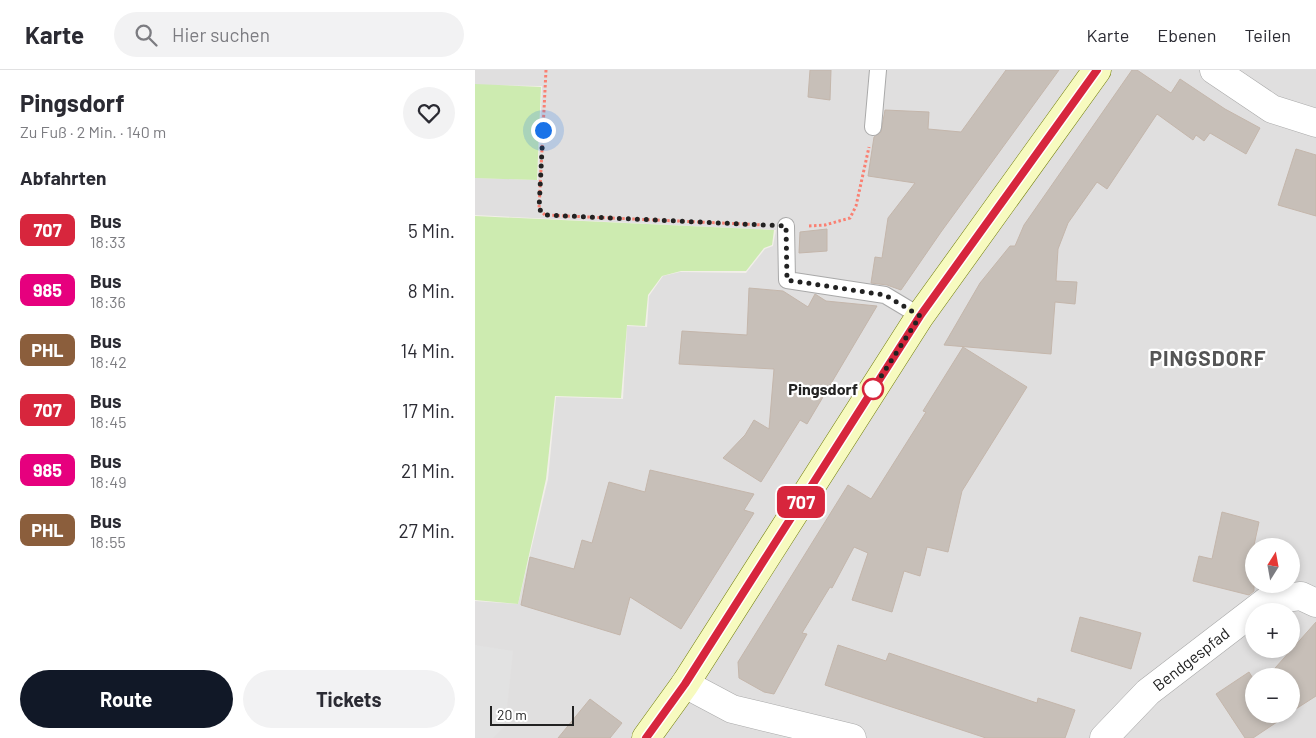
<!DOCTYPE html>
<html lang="de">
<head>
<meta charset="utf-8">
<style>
  :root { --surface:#fff; --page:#f2f2f3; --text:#2b2b33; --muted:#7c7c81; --line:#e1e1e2; --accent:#111827 }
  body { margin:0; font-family:Barlow,sans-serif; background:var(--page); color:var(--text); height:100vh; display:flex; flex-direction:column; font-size:19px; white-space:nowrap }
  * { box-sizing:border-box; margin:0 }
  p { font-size:16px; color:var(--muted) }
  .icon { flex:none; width:28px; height:28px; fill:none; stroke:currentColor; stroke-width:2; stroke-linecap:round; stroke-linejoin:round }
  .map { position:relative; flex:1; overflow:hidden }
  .side { display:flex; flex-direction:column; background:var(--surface); width:475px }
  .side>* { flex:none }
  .badge { padding:0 10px; border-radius:8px; font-size:18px; line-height:32px }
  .needle { width:32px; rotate:11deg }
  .fabs { position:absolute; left:770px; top:468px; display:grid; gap:10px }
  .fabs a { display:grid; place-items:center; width:55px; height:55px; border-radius:50%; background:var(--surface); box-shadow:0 2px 8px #0003; font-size:25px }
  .scale { position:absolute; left:15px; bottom:12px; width:84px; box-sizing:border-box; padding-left:5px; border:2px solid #222; border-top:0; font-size:14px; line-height:18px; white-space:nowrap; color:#222; -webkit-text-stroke:4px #fff; paint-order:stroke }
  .you { position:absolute; width:25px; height:25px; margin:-12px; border:4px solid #fff; border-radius:50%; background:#1a73e8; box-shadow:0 0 0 8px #1a73e833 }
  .map>.badge { position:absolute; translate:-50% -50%; box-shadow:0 0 0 2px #fff }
  h2 { padding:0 20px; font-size:19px; line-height:45px }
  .round { display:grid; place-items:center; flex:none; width:52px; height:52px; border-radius:26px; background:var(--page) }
  .head { display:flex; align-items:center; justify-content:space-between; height:85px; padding:0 20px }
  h1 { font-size:24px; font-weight:700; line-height:38px }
  .action { display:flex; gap:10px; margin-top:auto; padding:10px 20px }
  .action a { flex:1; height:58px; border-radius:30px; background:var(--accent); color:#fff; font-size:20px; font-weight:700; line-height:58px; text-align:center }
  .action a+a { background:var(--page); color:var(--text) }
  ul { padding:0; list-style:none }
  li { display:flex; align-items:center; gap:15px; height:60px; padding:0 20px }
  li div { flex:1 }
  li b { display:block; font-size:19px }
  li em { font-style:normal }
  li .badge { min-width:55px; font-weight:700; text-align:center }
  header { display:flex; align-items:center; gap:30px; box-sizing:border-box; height:70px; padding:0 25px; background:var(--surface); border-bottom:1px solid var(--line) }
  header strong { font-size:24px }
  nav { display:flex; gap:28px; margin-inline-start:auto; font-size:18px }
  .search { width:350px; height:45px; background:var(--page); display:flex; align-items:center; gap:12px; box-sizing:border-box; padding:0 18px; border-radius:28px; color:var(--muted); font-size:19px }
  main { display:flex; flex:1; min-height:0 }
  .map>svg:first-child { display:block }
  .residential { fill:#e0dfdf; fill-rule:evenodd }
  .grass { fill:#cdebb0 }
  .parking { fill:#e2e2e2 }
  .building { fill:#c7bfb8; stroke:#c4b6ab }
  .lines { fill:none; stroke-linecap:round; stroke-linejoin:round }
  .service-casing { stroke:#a9a9a9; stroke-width:18 }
  .minor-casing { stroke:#a9a9a9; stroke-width:29 }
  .secondary-casing { stroke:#707d05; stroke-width:29 }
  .path { stroke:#fa8072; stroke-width:3; stroke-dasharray:2.5 2.5; stroke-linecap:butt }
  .service { stroke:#fff; stroke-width:16 }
  .minor { stroke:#fff; stroke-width:28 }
  .secondary { stroke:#f7fabf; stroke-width:28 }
  .line-casing { stroke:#fff; stroke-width:11 }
  .line { stroke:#d7263d; stroke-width:8 }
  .walk { stroke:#222; stroke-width:5; stroke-dasharray:0 9 }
  .stop-dot { fill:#fff; stroke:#d7263d; stroke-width:2.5 }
  .labels { text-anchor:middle; stroke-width:4.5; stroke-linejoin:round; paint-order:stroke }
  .stop-label { font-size:16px; font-weight:bold; fill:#222; stroke:#fff; text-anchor:end }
  .street-label { font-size:16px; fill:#222; stroke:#fff }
  .district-label { font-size:21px; font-weight:bold; letter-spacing:1px; fill:#555; stroke:#fff }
</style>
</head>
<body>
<header>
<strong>Karte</strong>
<div class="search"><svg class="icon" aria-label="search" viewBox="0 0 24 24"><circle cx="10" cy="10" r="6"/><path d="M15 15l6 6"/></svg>Hier suchen</div>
<nav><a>Karte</a><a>Ebenen</a><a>Teilen</a></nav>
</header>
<main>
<section class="side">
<div class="head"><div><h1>Pingsdorf</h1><p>Zu Fuß · 2 Min. · 140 m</p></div><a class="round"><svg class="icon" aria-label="heart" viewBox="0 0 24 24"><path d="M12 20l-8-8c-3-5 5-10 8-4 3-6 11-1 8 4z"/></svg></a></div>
<h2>Abfahrten</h2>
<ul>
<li><span class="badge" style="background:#d7263d;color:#fff">707</span><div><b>Bus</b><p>18:33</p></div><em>5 Min.</em></li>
<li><span class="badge" style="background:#e6007e;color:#fff">985</span><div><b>Bus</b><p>18:36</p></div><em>8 Min.</em></li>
<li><span class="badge" style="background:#8b5e3c;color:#fff">PHL</span><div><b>Bus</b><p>18:42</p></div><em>14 Min.</em></li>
<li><span class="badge" style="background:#d7263d;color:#fff">707</span><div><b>Bus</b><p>18:45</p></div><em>17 Min.</em></li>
<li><span class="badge" style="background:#e6007e;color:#fff">985</span><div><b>Bus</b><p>18:49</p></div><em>21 Min.</em></li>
<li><span class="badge" style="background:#8b5e3c;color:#fff">PHL</span><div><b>Bus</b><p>18:55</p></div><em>27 Min.</em></li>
</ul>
<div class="action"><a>Route</a><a>Tickets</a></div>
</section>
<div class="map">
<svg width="841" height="668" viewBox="0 0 841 668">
  <rect width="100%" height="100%" fill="#f2efe9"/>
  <path class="residential" d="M0,0H841V668H0V531L43,534L73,409L81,327L148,329L152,256L172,257L174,226L188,206L205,202L271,203L290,179L298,176L301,160L0,145V108L63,110L67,16L0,15ZM779,476H816V514H779ZM779,541H816V579H779ZM779,606H816V644H779Z"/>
  <g class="grass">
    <path d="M0,14L66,17L62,110L0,108Z"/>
    <path d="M0,146L299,160L297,175L289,178L271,201H206L187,206L173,225L170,256L152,255L146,328L80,326L71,409L43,534L0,530Z"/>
  </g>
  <path class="parking" d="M0,575L38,581L30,656L18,668H0Z"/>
  <g class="building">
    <path d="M335,0H356L355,30L333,27Z"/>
    <path d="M531,0H584L466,162L426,220L412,215L396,213L400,187L407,188L413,148L440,113L393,106L399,67L406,62L410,40L454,42L453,59L486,62Z"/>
    <path d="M657,0H662L696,23L705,9L750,39L785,58L771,84L735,63L729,71L721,65L718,70L682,44L632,119L622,112L593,153L583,179L581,211L602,212L600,234L580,232L576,284L469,275L505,213L535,176H540L549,155Z"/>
    <path d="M821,79L841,85V146L803,135Z"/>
    <path d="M352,159V181L324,183L325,162Z"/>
    <path d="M274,218L308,221L333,237L340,224L351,231L402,236L332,354L325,350L286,412L248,388L270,365L279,350L294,359L299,299L204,294L207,261L272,265Z"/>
    <path d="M488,277L552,317L487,421L473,482L452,477L445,506L429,501L417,542L377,530L393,483L379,477L357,518L355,517L327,563L332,564L299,624L289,622L264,608L263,592L373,415L396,429L451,342L448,341Z"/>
    <path d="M175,400L279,424L269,440L279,443L206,559L155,527L145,565L46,535L55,487L99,499L107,470L117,473L134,412L170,422Z"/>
    <path d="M747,442L784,452L774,498L779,499V521L774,525L718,511L724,486L737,489Z"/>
    <path d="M605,547L666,563L656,599L596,581Z"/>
    <path d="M841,552V626L816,642V606H793Z"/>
    <path d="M363,575L411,591L414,583L562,633L563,628L600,640L590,668H511L350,615Z"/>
    <path d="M774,602L779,610V644H814L778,668H770L741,624Z"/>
    <path d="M115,629L147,653L135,668H83Z"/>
  </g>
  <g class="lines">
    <defs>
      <g id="service">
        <path d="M398,57L403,0"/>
        <path d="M311,156L312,210L410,225L445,246"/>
      </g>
      <g id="minor">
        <path d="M739,0L797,39L841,53"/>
        <path d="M210,614L257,639L377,668"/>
        <path d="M629,668L673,622L793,530L826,526L841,533"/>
      </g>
      <path id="secondary" d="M171,668L210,614L445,246L622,0"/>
    </defs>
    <use href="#service" class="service-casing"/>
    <use href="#minor" class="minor-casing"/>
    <use href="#secondary" class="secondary-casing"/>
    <g class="path">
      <path d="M71,0L64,139L70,145L290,155"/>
      <path d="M334,156L350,155L375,148L381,136L394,77"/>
    </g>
    <use href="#service" class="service"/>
    <use href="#minor" class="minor"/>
    <use href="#secondary" class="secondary"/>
  </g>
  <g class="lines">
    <defs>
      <path id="line" d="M171,668L210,614L445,246L622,0"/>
    </defs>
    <use href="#line" class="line-casing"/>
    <use href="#line" class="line"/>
    <path class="walk" d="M68,60L64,139L70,145L311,156L312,210L410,225L445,246L398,319"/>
  </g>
  <circle class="stop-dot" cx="398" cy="319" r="10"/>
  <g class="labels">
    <g class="stop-label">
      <text x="383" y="325">Pingsdorf</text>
    </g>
    <g class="street-label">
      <text transform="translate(716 589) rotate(-38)" y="6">Bendgespfad</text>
    </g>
    <g class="district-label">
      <text x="733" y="296">PINGSDORF</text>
    </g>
  </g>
</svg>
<div class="fabs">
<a><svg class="needle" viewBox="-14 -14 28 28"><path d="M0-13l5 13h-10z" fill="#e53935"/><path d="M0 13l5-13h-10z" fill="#7c7c81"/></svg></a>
<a>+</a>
<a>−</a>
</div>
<div class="scale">20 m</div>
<div class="you" style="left:68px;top:60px"></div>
<b class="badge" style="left:326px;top:432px;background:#d7263d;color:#fff">707</b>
</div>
</main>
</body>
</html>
